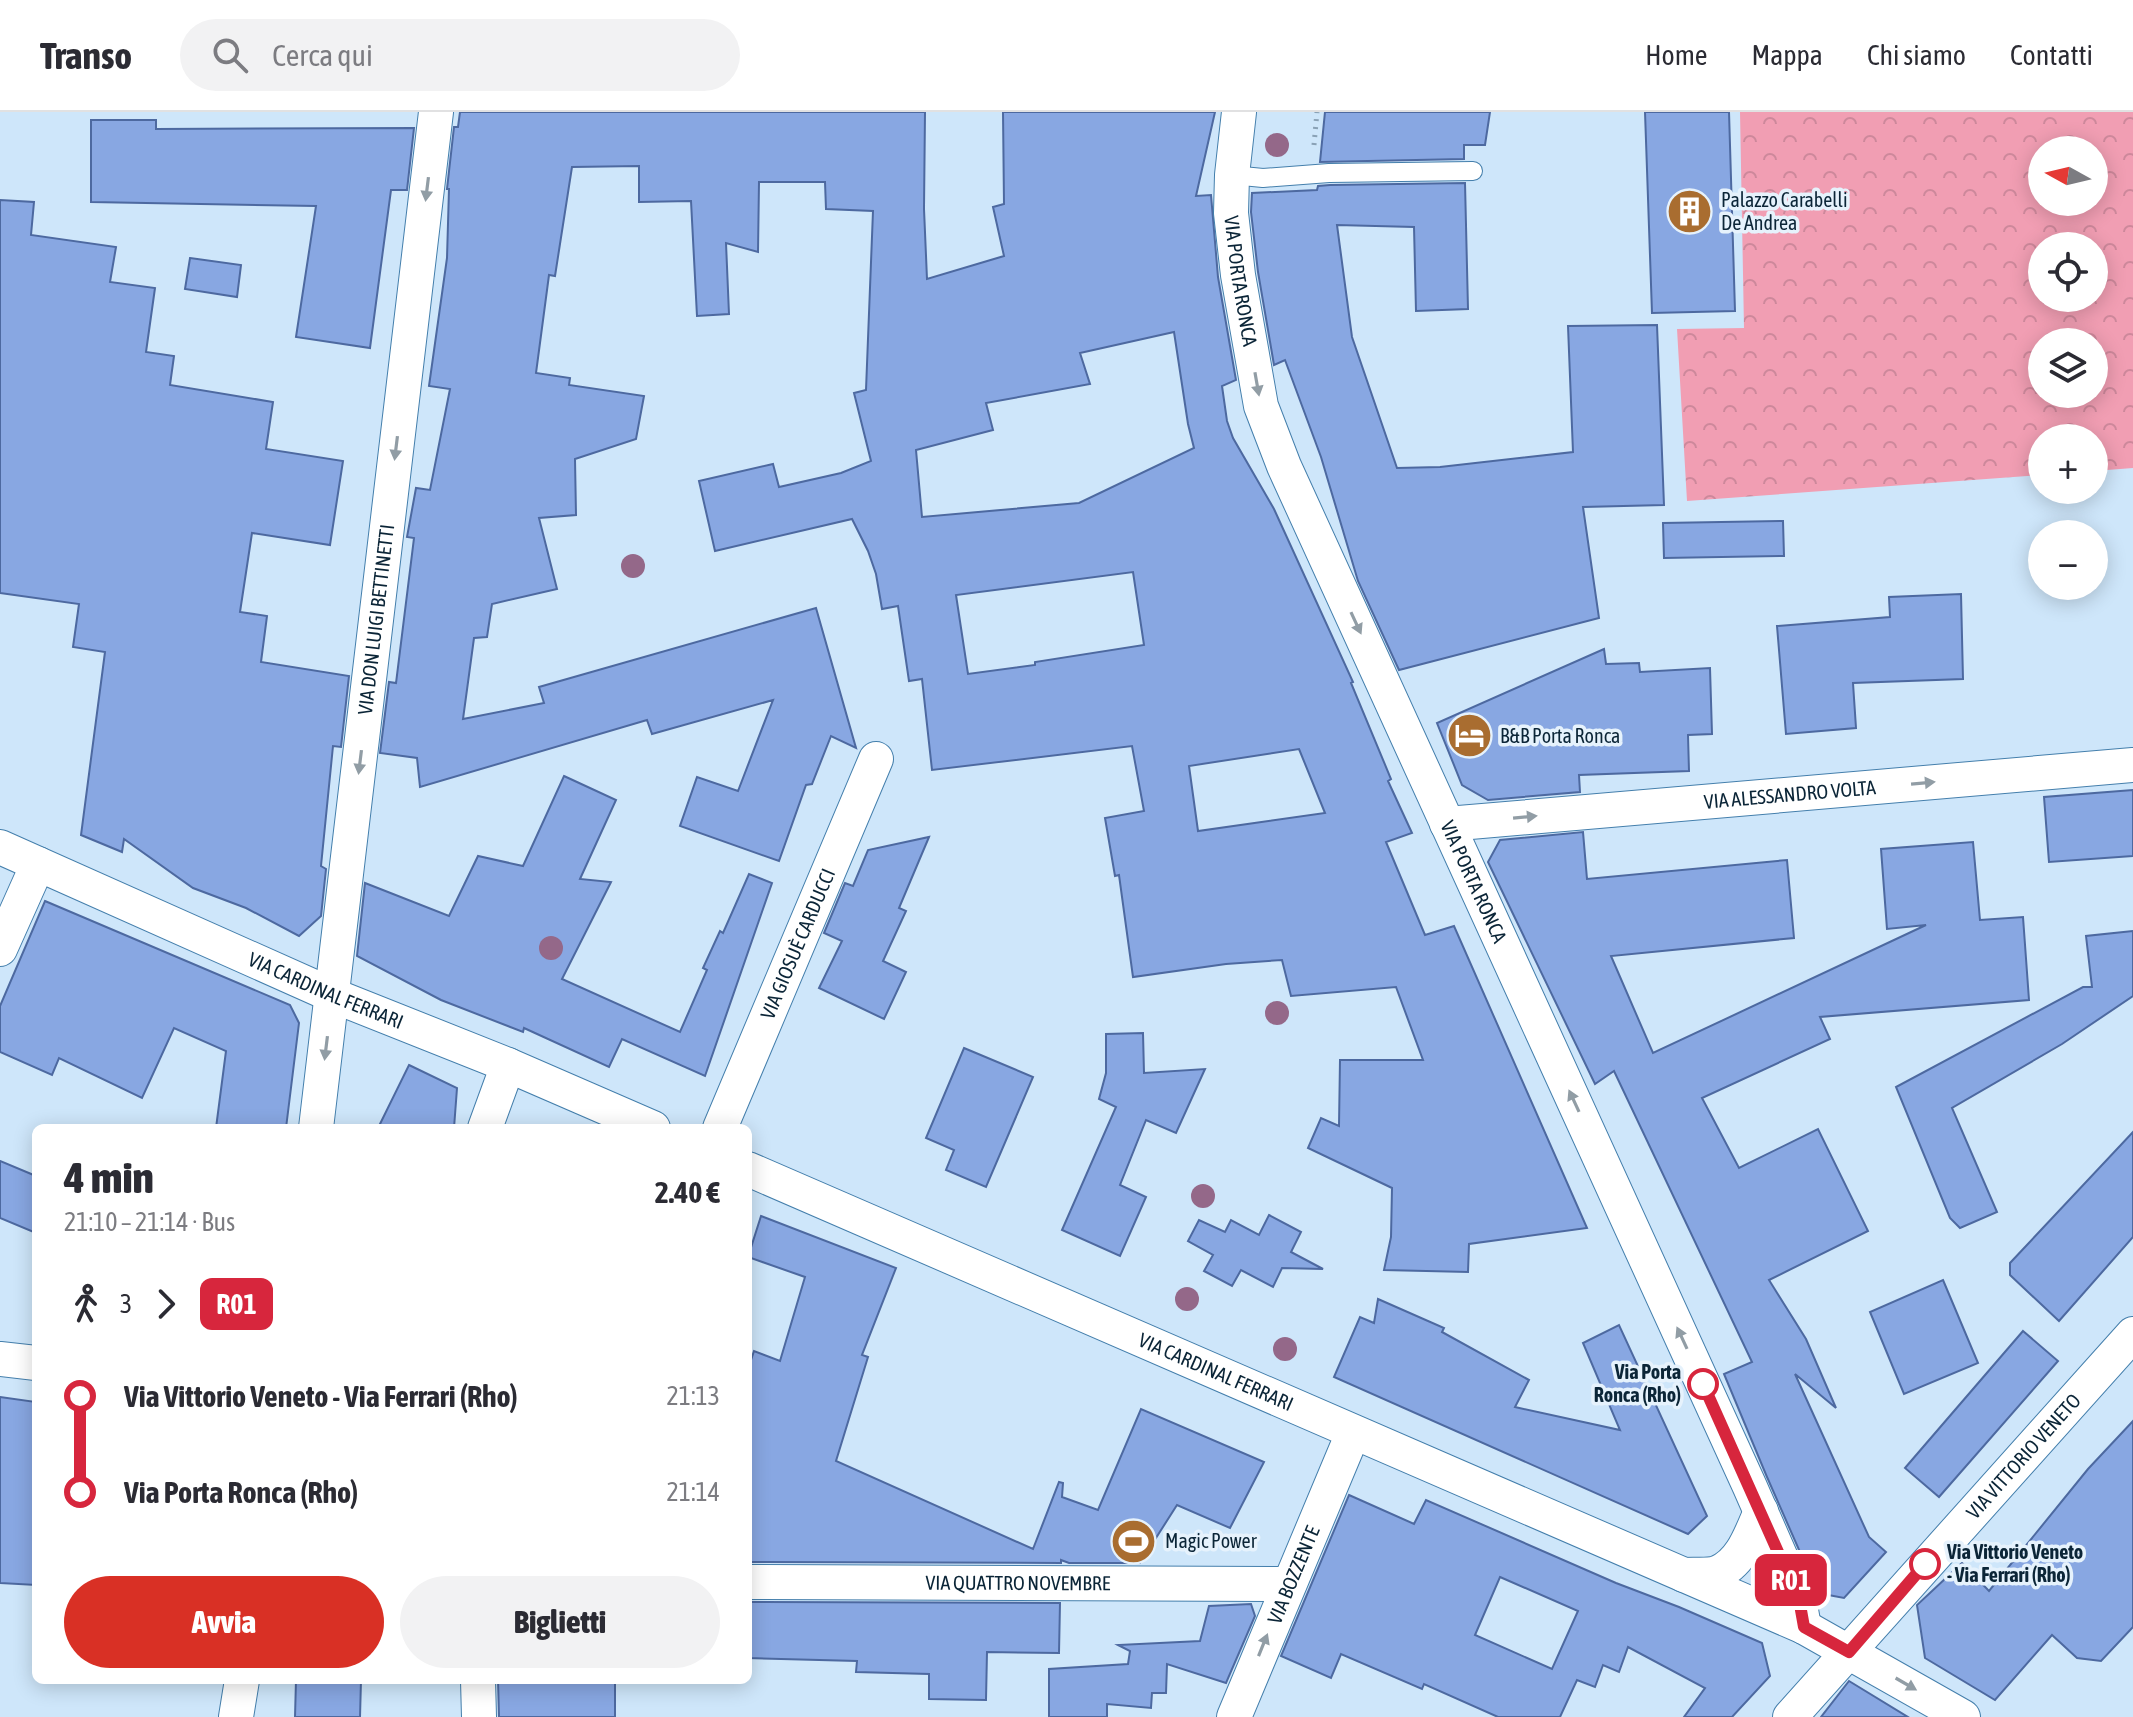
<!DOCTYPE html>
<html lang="it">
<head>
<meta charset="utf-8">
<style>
  :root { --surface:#fff; --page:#f2f2f3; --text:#2b2b33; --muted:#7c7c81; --line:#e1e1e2; --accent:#d93025 }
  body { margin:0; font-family:"Asap Condensed",sans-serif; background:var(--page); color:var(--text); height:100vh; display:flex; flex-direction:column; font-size:30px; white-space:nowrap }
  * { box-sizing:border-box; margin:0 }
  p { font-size:26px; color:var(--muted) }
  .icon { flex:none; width:44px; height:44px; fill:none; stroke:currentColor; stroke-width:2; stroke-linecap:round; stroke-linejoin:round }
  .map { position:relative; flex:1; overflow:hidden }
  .side { position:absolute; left:32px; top:1012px; width:720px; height:560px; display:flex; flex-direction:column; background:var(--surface); border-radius:12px; box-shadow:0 4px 20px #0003 }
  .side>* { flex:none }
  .badge { padding:0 16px; border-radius:12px; font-size:28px; line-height:52px }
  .needle { width:52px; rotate:278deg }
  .controls { position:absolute; left:2028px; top:24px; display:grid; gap:16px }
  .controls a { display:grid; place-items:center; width:80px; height:80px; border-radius:50%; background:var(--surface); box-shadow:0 4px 20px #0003; font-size:40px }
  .map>.badge { position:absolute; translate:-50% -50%; box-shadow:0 0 0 4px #fff }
  .legs { display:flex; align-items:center; gap:12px; height:88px; padding:0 32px; font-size:26px }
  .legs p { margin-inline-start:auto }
  .summary { display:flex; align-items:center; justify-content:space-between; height:136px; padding:0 32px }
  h1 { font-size:44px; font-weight:800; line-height:60px }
  .action { display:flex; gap:16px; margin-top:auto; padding:16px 32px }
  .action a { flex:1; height:92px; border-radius:48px; background:var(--accent); color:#fff; font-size:32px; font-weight:800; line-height:92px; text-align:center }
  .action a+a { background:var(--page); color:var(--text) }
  ul { padding:0 32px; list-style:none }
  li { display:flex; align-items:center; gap:28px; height:96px; font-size:30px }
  li i { display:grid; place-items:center; width:12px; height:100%; margin:0 10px; background:currentColor }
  li i::after { content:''; width:20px; height:20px; margin:-10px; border:6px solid; border-radius:50%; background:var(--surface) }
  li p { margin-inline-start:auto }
  li:first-child i { background:linear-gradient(#0000 50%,currentColor 0) }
  li:last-child i { background:linear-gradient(currentColor 50%,#0000 0) }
  header { display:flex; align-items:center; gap:48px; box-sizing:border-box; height:112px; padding:0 40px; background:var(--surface); border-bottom:2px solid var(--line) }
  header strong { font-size:38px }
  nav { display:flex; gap:44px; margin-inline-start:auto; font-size:28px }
  .search { width:560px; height:72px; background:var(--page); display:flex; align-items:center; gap:20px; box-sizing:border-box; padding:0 28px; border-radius:44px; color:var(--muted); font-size:30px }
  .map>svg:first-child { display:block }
  .park { fill:url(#park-crowns); fill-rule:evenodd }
  .building { fill:#88a7e2; stroke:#4d69a0; stroke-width:2; fill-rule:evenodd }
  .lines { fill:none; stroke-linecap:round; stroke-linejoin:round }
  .service-casing { stroke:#447fac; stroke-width:20 }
  .minor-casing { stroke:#447fac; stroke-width:36 }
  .path { stroke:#89a1b5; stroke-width:5; stroke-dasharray:2 6; stroke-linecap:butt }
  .service { stroke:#fff; stroke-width:18 }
  .minor { stroke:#fff; stroke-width:34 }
  .tree { fill:#946889 }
  .oneway { fill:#919da5 }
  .line-1-casing { stroke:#fff; stroke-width:18 }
  .line-1 { stroke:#d7263d; stroke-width:12 }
  .stop-1-dot { fill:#fff; stroke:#d7263d; stroke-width:4 }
  .labels { text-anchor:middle; stroke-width:7; stroke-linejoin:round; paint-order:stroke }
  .poi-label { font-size:20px; fill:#0b2537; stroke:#e6f2fc; text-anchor:start }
  .street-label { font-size:20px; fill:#0b2537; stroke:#e6f2fc }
  .stop-label { font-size:20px; font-weight:bold; fill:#0b2537; stroke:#e6f2fc; text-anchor:end }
</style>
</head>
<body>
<header>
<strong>Transo</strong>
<div class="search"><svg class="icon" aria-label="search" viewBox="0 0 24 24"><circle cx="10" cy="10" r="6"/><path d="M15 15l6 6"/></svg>Cerca qui</div>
<nav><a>Home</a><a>Mappa</a><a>Chi siamo</a><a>Contatti</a></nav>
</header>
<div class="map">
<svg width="2133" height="1605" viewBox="0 0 2133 1605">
  <defs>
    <pattern id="park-crowns" width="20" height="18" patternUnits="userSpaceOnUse" patternTransform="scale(2)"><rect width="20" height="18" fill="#f19eb3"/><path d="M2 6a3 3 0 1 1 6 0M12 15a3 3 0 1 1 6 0" fill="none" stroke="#cd889b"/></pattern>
  </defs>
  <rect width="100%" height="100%" fill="#cee6fa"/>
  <path class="park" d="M1740,0H2133V356L2094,359V326H2042V363L1687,389L1677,217L1744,216ZM2042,38H2094V90H2042ZM2042,134H2094V186H2042ZM2042,230H2094V282H2042Z"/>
  <g class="building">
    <path d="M460,0H925L924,97L927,167L1004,144L993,95L1004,92L1003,0H1215L1196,84L1211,83L1218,165L1236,268L1222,274L1227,309L1233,326L1274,397L1353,570L1351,571L1391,667L1388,669L1412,721L1386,730L1425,823L1454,814L1587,1116L1469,1132L1468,1160L1384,1158L1391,1125L1392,1076L1308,1036L1321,1006L1339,1014L1340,948H1423L1396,875L1291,884L1282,848L1226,852L1133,865L1119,763L1115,764L1105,706L1144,699L1132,634L932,658L922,567L909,569L898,494L882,497L876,462L868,439L852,407L715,439L699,369L773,352L779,375L841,361L871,349L854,281L866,278L873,99L826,97L825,70H759L758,140L726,131L729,202L697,204L691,89L639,90V54L572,55L555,164L549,163L536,261L570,266L569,273L644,284L636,327L575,347L576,403L539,406L557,477L492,492L487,525L474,526L463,607L544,591L539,575L816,496L856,636L831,624L812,672L806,673L779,749L680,714L697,665L738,679L773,588L652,622L647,608L420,675L417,646L380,641L389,570L396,571L414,426L407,425L416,376L430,378L450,277L429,274L447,146L449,77H447L454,15H458ZM1174,220L1188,312L1194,336L1079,391L922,405L916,338L993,318L986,291L1090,272L1080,241ZM1133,460L1144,533L1035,550V553L968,562L956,483ZM1299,637L1325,701L1198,719L1189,654Z"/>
    <path d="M1325,0H1490L1485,33H1464V47L1320,50Z"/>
    <path d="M1645,0H1729L1735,199L1652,201Z"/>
    <path d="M91,8H156V17L414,16L407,78H391L370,236L296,225L316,94L91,90Z"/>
    <path d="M1465,71L1468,197L1416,199L1414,115L1337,113L1352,225L1397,356L1440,355L1573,340L1568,214L1657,213L1664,393L1583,395L1599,506L1399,558L1358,469L1321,345L1285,248L1274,253L1258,160L1251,100L1252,81L1317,78L1318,74L1330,73Z"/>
    <path d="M0,88L34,90L31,123L116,135L110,170L155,176L146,240L174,244L170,273L273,290L266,337L343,349L330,433L252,421L240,500L267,504L261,550L349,564L341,635L333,634L321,754L326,757L321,804L299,824L246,796L193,776L124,727L122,740L81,723L105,540L73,535L79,492L0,481Z"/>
    <path d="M190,146L241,153L237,185L185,177Z"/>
    <path d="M1783,409L1784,444L1664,446L1663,411Z"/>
    <path d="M1961,482L1963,567L1853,571L1856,616L1786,622L1777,514L1890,505L1889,485Z"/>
    <path d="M1604,537L1606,552L1639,551L1640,560L1710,556L1712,622L1688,623L1689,659L1579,663L1580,680L1488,688L1462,673L1437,611Z"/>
    <path d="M564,664L616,688L580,767L611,770L562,867L680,920L707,858L703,856L720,819L723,821L749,762L772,771L705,964L622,927L609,955L524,916L523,920L441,888L357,844L365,771L449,804L478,744L523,754Z"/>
    <path d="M2133,678V744L2049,750L2044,685Z"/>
    <path d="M1583,720L1587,767L1787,748L1794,826L1611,844L1653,941L1926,813L1887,817L1881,737L1973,730L1980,808L2023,805L2029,888L1820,905L1830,927L1702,986L1739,1056L1818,1017L1868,1119L1769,1168L1806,1227L1836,1296L1795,1262L1869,1425L1886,1440L1844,1486L1818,1481L1767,1365L1724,1262L1752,1250L1614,959L1595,972L1488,750L1500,728Z"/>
    <path d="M929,725L899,796L906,799L883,849L906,860L884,907L819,876L842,829L824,821L845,771L853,774L868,738Z"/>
    <path d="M45,789L290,893L299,911L286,1016H216L226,939L174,916L142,986L59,946L52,963L0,940V894Z"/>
    <path d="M2133,819V884L2062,932L1952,996L1997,1100L1960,1116L1950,1106L1896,975L2083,875H2092L2086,824Z"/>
    <path d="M1143,921L1144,961L1205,957L1176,1021L1146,1008L1120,1073L1146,1085L1120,1144L1062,1118L1116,995L1099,987L1106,961V922Z"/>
    <path d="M964,936L1033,965L986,1075L946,1058L954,1038L926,1026Z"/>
    <path d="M409,953L457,976L454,1016H378Z"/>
    <path d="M2133,1020V1125L2059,1209L2010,1163V1151Z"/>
    <path d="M0,1049L36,1064V1121L0,1106Z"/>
    <path d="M1269,1103L1301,1120L1291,1140L1323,1157L1282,1156L1273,1175L1241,1158L1232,1174L1204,1159L1213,1143L1188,1129L1199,1108L1225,1120L1231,1108L1259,1123Z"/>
    <path d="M761,1104L896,1156L862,1243L868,1245L836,1349L1033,1437L1059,1370L1063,1371L1062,1385L1098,1398L1141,1297L1264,1350L1230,1416L1177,1393L1140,1451H1069L1061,1448V1451L748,1450V1257L754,1239L780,1249L805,1165L748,1145Z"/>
    <path d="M1943,1168L1978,1251L1904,1282L1870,1200Z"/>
    <path d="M1378,1187L1444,1216L1442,1220L1529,1268L1515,1295L1620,1318L1583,1231L1619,1213L1707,1404L1688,1422L1334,1265L1360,1205L1374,1211Z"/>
    <path d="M2023,1219L2058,1249L1939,1385L1905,1356Z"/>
    <path d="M0,1285L36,1290V1473L0,1471Z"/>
    <path d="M2133,1309V1515L2101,1549L2077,1546L2052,1523L1995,1588L1925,1546L1917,1493L1962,1451L1989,1479L2088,1357Z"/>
    <path d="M1349,1383L1414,1412L1426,1388L1616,1471L1679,1495L1762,1531L1770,1564L1732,1605H1684L1705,1576L1628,1535L1619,1560L1603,1553L1595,1575L1577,1568L1560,1605H1498L1424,1572L1422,1577L1341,1542L1331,1566L1281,1544ZM1500,1465L1578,1499L1552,1557L1475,1523Z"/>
    <path d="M748,1490L1060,1491L1059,1541L987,1540L986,1588L929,1587V1562L856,1560L857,1549L748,1546Z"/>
    <path d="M1251,1492L1255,1504L1226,1571L1167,1552L1166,1581H1152L1151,1596L1107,1592V1605H1049V1557L1128,1552L1130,1539L1118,1533L1200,1529L1209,1494Z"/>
    <path d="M296,1568H361L360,1605H295Z"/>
    <path d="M498,1568H615V1605H499Z"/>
    <path d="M1849,1569L1908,1605H1821Z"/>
  </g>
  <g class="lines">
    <defs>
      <path id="service" d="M1232,63L1263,66L1329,61L1473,59"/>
      <g id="minor">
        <path id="s1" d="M1239,0L1232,63L1231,101L1238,163L1261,294L1284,354L1750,1375L1799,1487L1804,1515"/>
        <path id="s2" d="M1447,712L2133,653"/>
        <path id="s3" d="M0,735L332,883L508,953L653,1016"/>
        <path d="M0,837L38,752"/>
        <path id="s4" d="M316,1016L436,0"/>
        <path d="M485,1016L508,953"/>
        <path id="s5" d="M720,1016L876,647"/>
        <path id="s6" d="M748,1057L1804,1515L1963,1605"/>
        <path d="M0,1247L36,1251"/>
        <path d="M1684,1463C1694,1462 1708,1464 1717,1461C1742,1451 1751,1422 1761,1399"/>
        <path id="s7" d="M748,1470L1288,1472"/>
        <path d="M478,1568L479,1605"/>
        <path d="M236,1605L242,1568"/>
        <path id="s8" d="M1234,1605L1353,1321"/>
        <path id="s9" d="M1790,1605L2133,1222"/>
      </g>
    </defs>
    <use href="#service" class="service-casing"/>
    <use href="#minor" class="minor-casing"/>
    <path class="path" d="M1314,33L1317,0"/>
    <use href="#service" class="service"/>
    <use href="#minor" class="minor"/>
  </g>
  <g class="tree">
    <circle cx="1277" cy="33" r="12"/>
    <circle cx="633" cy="454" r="12"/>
    <circle cx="551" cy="836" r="12"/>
    <circle cx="1277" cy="901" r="12"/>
    <circle cx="1203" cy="1084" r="12"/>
    <circle cx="1187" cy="1187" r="12"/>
    <circle cx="1285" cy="1237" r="12"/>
  </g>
  <defs><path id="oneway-solid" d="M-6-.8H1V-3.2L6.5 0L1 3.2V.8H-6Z" transform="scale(2)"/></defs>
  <g class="oneway">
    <use href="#oneway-solid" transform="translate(427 77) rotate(97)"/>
    <use href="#oneway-solid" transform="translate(1257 272) rotate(80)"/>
    <use href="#oneway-solid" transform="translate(396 336) rotate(97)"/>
    <use href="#oneway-solid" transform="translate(1356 511) rotate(65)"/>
    <use href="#oneway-solid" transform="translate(360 650) rotate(97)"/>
    <use href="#oneway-solid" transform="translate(1923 671) rotate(-5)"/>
    <use href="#oneway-solid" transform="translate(1525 705) rotate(-5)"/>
    <use href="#oneway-solid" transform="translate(326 936) rotate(97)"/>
    <use href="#oneway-solid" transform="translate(1574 989) rotate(-115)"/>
    <use href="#oneway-solid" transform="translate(1682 1226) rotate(-115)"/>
    <use href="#oneway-solid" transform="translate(1263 1533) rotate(-68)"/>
    <use href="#oneway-solid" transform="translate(1906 1572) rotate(30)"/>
  </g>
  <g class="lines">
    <defs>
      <path id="line-1" d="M1703,1272L1799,1487L1804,1515L1849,1540L1925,1452"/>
    </defs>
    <use href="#line-1" class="line-1-casing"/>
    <use href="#line-1" class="line-1"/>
  </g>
  <defs>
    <symbol id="building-disc" viewBox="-11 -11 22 22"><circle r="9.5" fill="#a96d30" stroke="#e6f2fc"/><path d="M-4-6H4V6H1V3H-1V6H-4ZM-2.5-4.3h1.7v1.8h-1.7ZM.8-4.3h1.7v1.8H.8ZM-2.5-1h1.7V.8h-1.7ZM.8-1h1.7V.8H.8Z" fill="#fff"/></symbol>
    <symbol id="hotel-disc" viewBox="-11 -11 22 22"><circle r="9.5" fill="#a96d30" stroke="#e6f2fc"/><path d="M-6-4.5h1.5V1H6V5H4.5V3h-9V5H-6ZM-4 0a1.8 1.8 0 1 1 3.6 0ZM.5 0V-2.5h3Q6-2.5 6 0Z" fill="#fff"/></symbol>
    <symbol id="stadium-disc" viewBox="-11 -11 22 22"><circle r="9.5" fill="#a96d30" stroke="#e6f2fc"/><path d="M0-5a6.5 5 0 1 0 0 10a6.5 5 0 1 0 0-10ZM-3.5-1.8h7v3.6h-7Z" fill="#fff"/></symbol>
  </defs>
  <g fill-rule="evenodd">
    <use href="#building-disc" x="1664" y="74" width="51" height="51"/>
    <use href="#hotel-disc" x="1444" y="598" width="51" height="51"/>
    <use href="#stadium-disc" x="1108" y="1404" width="51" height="51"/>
  </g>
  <g class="stop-1-dot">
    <circle cx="1703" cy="1272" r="14"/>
    <circle cx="1925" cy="1452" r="14"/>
  </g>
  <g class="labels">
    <g class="poi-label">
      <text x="1721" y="95">Palazzo Carabelli<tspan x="1721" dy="23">De Andrea</tspan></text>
      <text x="1500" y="631">B&amp;B Porta Ronca</text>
      <text x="1165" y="1436">Magic Power</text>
    </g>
    <g class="street-label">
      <text dy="7" stroke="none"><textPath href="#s1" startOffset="170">VIA PORTA RONCA</textPath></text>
      <text dy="7" stroke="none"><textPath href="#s4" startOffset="512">VIA DON LUIGI BETTINETTI</textPath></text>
      <text dy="7" stroke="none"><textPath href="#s2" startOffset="344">VIA ALESSANDRO VOLTA</textPath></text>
      <text dy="7" stroke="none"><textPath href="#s1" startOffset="818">VIA PORTA RONCA</textPath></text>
      <text dy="7" stroke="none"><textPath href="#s5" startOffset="200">VIA GIOSUÈ CARDUCCI</textPath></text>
      <text dy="7" stroke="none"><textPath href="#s3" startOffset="356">VIA CARDINAL FERRARI</textPath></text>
      <text dy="7" stroke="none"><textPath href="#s6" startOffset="510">VIA CARDINAL FERRARI</textPath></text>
      <text dy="7" stroke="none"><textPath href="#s9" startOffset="350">VIA VITTORIO VENETO</textPath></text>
      <text dy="7" stroke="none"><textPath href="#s8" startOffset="154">VIA BOZZENTE</textPath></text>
      <text dy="7" stroke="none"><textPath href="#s7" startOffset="270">VIA QUATTRO NOVEMBRE</textPath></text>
    </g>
    <g class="stop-label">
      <text x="1681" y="1267">Via Porta<tspan x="1681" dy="23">Ronca (Rho)</tspan></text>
      <text x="1947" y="1447" text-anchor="start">Via Vittorio Veneto<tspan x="1947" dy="23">- Via Ferrari (Rho)</tspan></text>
    </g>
  </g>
</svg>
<div class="controls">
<a><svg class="needle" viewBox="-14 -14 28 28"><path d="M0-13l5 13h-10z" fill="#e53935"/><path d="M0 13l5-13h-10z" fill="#7c7c81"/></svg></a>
<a><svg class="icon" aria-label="locate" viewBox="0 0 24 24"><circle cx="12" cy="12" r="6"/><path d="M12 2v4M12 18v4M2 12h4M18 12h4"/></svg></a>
<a><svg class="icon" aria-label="layers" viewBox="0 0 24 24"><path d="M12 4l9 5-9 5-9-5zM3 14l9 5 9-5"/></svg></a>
<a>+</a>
<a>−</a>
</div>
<b class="badge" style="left:1791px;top:1468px;background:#d7263d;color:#fff">R01</b>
<section class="side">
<div class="summary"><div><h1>4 min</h1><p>21:10 – 21:14 · Bus</p></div><b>2.40 €</b></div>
<div class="legs"><svg class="icon" aria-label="walk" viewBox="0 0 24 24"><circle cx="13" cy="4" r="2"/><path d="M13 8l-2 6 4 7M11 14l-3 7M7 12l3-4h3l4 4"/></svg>3<svg class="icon" aria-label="forward" viewBox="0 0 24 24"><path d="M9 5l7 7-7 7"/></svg><b class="badge" style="background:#d7263d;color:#fff">R01</b></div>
<ul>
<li><i style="color:#d7263d"></i><b>Via Vittorio Veneto - Via Ferrari (Rho)</b><p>21:13</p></li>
<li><i style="color:#d7263d"></i><b>Via Porta Ronca (Rho)</b><p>21:14</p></li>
</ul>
<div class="action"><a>Avvia</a><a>Biglietti</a></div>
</section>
</div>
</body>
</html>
